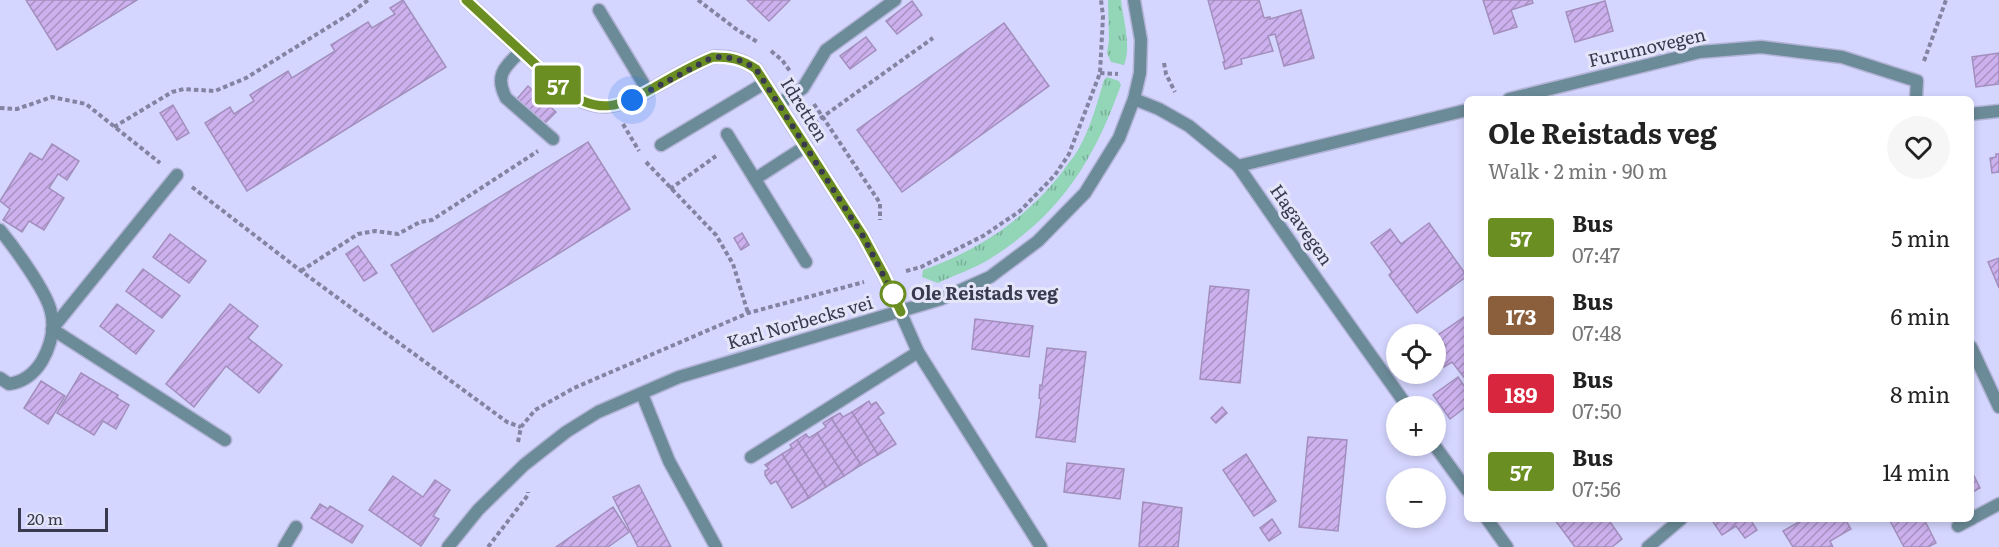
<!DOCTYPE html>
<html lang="en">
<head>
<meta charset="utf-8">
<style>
  :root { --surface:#fff; --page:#f6f6f6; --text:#222; --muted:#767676 }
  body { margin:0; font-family:Literata,serif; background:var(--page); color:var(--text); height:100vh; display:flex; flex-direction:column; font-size:22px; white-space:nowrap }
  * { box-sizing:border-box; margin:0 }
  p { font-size:20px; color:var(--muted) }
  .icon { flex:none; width:33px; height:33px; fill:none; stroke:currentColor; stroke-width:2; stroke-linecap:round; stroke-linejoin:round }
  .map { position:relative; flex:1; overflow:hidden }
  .side { position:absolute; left:1464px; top:96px; width:510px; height:426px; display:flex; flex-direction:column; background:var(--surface); border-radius:9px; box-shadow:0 3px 9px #0003 }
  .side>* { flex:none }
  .badge { padding:0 12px; border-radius:4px; font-size:21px; line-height:39px }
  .tools { position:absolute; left:1386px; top:324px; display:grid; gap:12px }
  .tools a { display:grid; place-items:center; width:60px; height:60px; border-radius:50%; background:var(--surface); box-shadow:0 3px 9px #0003; font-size:30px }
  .scale { position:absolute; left:18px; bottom:15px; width:90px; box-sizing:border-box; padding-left:6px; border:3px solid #3a3a4f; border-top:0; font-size:16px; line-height:21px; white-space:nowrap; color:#3a3a4f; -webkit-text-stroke:4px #e5e5fa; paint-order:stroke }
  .you { position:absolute; width:30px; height:30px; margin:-15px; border:4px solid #fff; border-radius:50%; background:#1a73e8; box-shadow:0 0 0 9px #1a73e833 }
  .map>.badge { position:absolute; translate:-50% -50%; box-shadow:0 0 0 3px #fff }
  .round { display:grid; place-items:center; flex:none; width:63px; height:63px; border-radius:32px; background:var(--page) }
  .headline { display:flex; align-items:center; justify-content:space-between; height:102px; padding:0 24px }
  h1 { font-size:28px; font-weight:700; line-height:45px }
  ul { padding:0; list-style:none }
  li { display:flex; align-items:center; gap:18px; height:78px; padding:0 24px }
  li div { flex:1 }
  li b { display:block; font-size:22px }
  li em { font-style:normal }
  li .badge { min-width:66px; font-weight:700; text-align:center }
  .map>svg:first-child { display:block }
  .grass { fill:url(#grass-tufts) }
  .building { fill:url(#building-hatch); stroke:#a38fbd; stroke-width:1.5 }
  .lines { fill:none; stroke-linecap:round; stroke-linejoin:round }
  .service-casing { stroke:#b3b4d8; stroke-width:15 }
  .minor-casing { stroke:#b3b4d8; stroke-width:15 }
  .path { stroke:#8383a2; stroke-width:4; stroke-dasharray:4.5 3; stroke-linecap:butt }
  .service { stroke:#6c8b98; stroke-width:12 }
  .minor { stroke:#6c8b98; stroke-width:12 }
  .line-casing { stroke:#fff; stroke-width:14 }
  .line { stroke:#6b8e23; stroke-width:9 }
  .walk { stroke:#3a3a4f; stroke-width:6; stroke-dasharray:0 10.8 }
  .stop-dot { fill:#fff; stroke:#6b8e23; stroke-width:3 }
  .labels { text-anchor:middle; stroke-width:6; stroke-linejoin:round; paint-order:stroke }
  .street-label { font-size:18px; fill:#3a3a4f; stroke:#e5e5fa }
  .stop-label { font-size:18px; font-weight:bold; fill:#3a3a4f; stroke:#e5e5fa; text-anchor:start }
</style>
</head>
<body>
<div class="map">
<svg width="1999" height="547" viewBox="0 0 1999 547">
  <defs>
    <pattern id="grass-tufts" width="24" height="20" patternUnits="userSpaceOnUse" patternTransform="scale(1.5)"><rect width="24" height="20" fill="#93d5b7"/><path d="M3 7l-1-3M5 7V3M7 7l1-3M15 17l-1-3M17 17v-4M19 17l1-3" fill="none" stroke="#79ae97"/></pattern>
    <pattern id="building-hatch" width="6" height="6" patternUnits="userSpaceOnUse" patternTransform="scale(1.5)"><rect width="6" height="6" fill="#ccb1ee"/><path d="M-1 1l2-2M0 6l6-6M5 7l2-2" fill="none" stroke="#a791c3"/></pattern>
  </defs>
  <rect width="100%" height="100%" fill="#d5d6ff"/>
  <g class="grass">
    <path d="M1108,0H1121C1123,19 1132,47 1124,65L1111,62L1107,53L1109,40Z"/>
    <path d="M1107,77L1119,81L1121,85C1093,163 1059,216 988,260C973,269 955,275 938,283L922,277L923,270C978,251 1028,217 1063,171C1068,163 1075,156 1079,148C1091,127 1097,103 1104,80Z"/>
  </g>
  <g class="building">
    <path d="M26,0H137L57,50Z"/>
    <path d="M403,0L446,67L247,191L205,123L230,107L234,114L254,101L250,95L288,71L292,78L335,51L331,45L368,22L372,28L395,14L390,8Z"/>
    <path d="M747,0H790L769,21Z"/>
    <path d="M1208,0H1259L1264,18L1270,17V19L1301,10L1314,58L1284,66L1275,34L1268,36L1273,51L1241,59L1242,64L1225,69L1223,62H1225Z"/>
    <path d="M1483,0H1532L1533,3L1511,10L1517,27L1494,34Z"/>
    <path d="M912,1L922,15L897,34L886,21Z"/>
    <path d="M1605,1L1613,31L1575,42L1566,12Z"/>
    <path d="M1004,23L1049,86L902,192L857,130Z"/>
    <path d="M866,37L876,50L850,69L840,56Z"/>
    <path d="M1999,53V84L1976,87L1972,57Z"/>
    <path d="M528,86L556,112L543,125L516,100Z"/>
    <path d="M173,105L189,133L177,140L160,113Z"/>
    <path d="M588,142L630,209L433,332L391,265Z"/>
    <path d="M52,144L79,161L67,180L58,174L49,188L64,198L44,230L29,221L22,232L3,220L10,209L0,201L30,153L42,160Z"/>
    <path d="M1996,154H1999V172L1992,173L1990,158L1996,157Z"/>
    <path d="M1429,223L1467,276L1417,313L1389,275L1392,272L1371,243L1390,229L1401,244Z"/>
    <path d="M742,233L749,245L741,250L734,238Z"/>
    <path d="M170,234L206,261L189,283L153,257Z"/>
    <path d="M358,246L377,273L364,281L346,254Z"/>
    <path d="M1999,258V288L1988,262Z"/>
    <path d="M143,269L180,296L162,318L126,291Z"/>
    <path d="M1210,286L1249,290L1240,383L1200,379Z"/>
    <path d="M117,304L154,331L136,354L100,326Z"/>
    <path d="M230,304L258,326L248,338L282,365L259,393L226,366L194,407L166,384Z"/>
    <path d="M1467,315V381L1452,362L1444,367L1436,355V348L1442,343L1445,347L1446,346L1438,335Z"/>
    <path d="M975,319L1033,326L1029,357L972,349Z"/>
    <path d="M1047,348L1086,352L1075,442L1036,437L1041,399L1039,398L1040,385L1042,386Z"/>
    <path d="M81,373L118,395L117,398L129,405L116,429L103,421L94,435L57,413Z"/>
    <path d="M1458,377L1467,390V406L1450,419L1433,395Z"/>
    <path d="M41,381L65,396L48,424L24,408Z"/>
    <path d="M869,401L871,405L876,402L884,413L878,417L896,444L878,455L852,412Z"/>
    <path d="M1222,407L1227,413L1216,423L1211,418Z"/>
    <path d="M852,412L878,455L861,465L831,418L840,413L843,417Z"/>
    <path d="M831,418L861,465L844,476L817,433L826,427L823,423Z"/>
    <path d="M817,433L844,476L826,487L797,440L806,434L809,438Z"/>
    <path d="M1308,437L1347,440L1338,531L1299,527Z"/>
    <path d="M797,440L826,487L809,498L782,454L792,448L790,445Z"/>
    <path d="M782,454L809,498L792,508L776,481L771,484L765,475V471L769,469L765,465Z"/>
    <path d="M1246,454L1276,501L1254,516L1223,470Z"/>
    <path d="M1067,463L1124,469L1120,499L1064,492Z"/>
    <path d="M1971,470L1980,488L1971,493Z"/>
    <path d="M393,476L423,497L435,480L450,490L433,516L439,519L421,546L369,510Z"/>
    <path d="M639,485L671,547H638L613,497Z"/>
    <path d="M1143,502L1182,508L1178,547H1139Z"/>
    <path d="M320,504L328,509L330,506L363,526L352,543L311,518Z"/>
    <path d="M613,507L629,532L608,547H556Z"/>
    <path d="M1272,519L1281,533L1269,541L1260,528Z"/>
    <path d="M1608,519L1622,539L1612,547H1575L1555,520Z"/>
    <path d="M1711,519H1750L1757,530L1745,538L1736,526L1722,535Z"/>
    <path d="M1804,519H1845L1851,529L1830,541L1833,547H1793L1783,531Z"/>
    <path d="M1889,519H1924L1936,543L1928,547H1904Z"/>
  </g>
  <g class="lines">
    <defs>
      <g id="service">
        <path d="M599,10L648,91"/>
        <path d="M521,51C505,67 494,75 506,98L553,139"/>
        <path d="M779,104L803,88L826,50L895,0"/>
        <path d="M1971,114L1999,111"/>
        <path d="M727,134L806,262"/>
        <path d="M661,145L765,83"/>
        <path d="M177,175L52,329L225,440"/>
        <path d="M755,179L806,146"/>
        <path d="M0,230C14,247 47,292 51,312C55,329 50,347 42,361C34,374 23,382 9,384L0,378"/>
        <path d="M642,394L669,461L716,547"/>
        <path d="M751,457L918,352"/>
        <path d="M1971,519L1999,504"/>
        <path d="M1958,526L1971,519"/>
        <path d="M284,547L296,527"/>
        <path d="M1648,547L1681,519"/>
      </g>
      <g id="minor">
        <path d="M466,0L562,89C599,117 619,107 655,87C674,76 693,65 713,57C731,56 741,59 756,69L863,236L885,277L918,352L1041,547"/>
        <path d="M1134,99L1159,109L1189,126L1238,166L1301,257L1407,406"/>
        <path d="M1509,99L1700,52L1761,47L1842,57L1917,81L1916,99"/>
        <path d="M1238,166L1467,110"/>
        <path d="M1971,347L1999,407"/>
        <path d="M1435,446L1467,490"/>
        <path d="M1487,519L1507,547"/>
        <path d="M448,547L478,510L524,465L566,432L598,412L679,377L941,299L990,277L1038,241L1085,193L1119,138L1134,99L1140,73L1141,40L1134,0"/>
      </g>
    </defs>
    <use href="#service" class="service-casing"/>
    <use href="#minor" class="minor-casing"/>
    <g class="path">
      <path d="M698,0L736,29L759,43"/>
      <path d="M771,51L782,60L790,71"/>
      <path d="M1924,61L1946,0"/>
      <path d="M1164,63L1166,74L1175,92"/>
      <path d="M1100,73L1118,74"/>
      <path d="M814,104L880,203V220"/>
      <path d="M0,108L17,109L52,97L86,104L160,163"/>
      <path d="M814,123L933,38"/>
      <path d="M623,124L639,151"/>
      <path d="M114,127L172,92L184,89L215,91L246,78L351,13L368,0"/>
      <path d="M646,162L716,235L733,264L748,313"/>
      <path d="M192,187L301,271L507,422L521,427"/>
      <path d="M670,189L716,156"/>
      <path d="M301,271L358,234L375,231L398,234L420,222L432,220L538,151"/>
      <path d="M906,271L921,267L983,236L1020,211L1055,175L1069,154L1100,73L1103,16L1101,0"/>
      <path d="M518,442L521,427L535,410L574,388L748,313L864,282"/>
      <path d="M488,547L528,495V492"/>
    </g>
    <use href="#service" class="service"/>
    <use href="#minor" class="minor"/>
  </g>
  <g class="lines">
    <defs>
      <path id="line" d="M466,0L562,89C599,116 619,107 655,87C674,76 693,65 713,57C731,57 741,59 756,69L863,236L885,277L901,312"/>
    </defs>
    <use href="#line" class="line-casing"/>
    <use href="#line" class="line"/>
    <path class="walk" d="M632,100L713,57C731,57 741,59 756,69L863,236L893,294"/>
  </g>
  <circle class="stop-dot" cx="893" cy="294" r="12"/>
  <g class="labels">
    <g class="street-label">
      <text transform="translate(1647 48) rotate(-13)" y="6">Furumovegen</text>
      <text transform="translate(804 110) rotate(58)" y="6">Idretten</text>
      <text transform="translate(1301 225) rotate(55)" y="6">Hagavegen</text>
      <text transform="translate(800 323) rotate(-16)" y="6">Karl Norbecks vei</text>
    </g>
    <g class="stop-label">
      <text x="911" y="300">Ole Reistads veg</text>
    </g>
  </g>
</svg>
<div class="tools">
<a><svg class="icon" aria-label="locate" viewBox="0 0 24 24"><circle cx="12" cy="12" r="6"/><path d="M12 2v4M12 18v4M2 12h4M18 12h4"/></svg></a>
<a>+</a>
<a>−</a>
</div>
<div class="scale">20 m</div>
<div class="you" style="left:632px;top:100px"></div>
<b class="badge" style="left:558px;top:85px;background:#6b8e23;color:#fff">57</b>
<section class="side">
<div class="headline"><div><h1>Ole Reistads veg</h1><p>Walk · 2 min · 90 m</p></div><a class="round"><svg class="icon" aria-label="heart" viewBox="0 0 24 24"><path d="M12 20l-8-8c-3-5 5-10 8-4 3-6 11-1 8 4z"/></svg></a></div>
<ul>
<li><span class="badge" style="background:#6b8e23;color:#fff">57</span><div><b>Bus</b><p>07:47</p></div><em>5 min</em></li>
<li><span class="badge" style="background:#8b5e3c;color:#fff">173</span><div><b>Bus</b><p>07:48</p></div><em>6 min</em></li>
<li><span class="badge" style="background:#d7263d;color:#fff">189</span><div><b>Bus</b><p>07:50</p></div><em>8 min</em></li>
<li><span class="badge" style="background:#6b8e23;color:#fff">57</span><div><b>Bus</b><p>07:56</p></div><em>14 min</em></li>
</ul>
</section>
</div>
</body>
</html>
